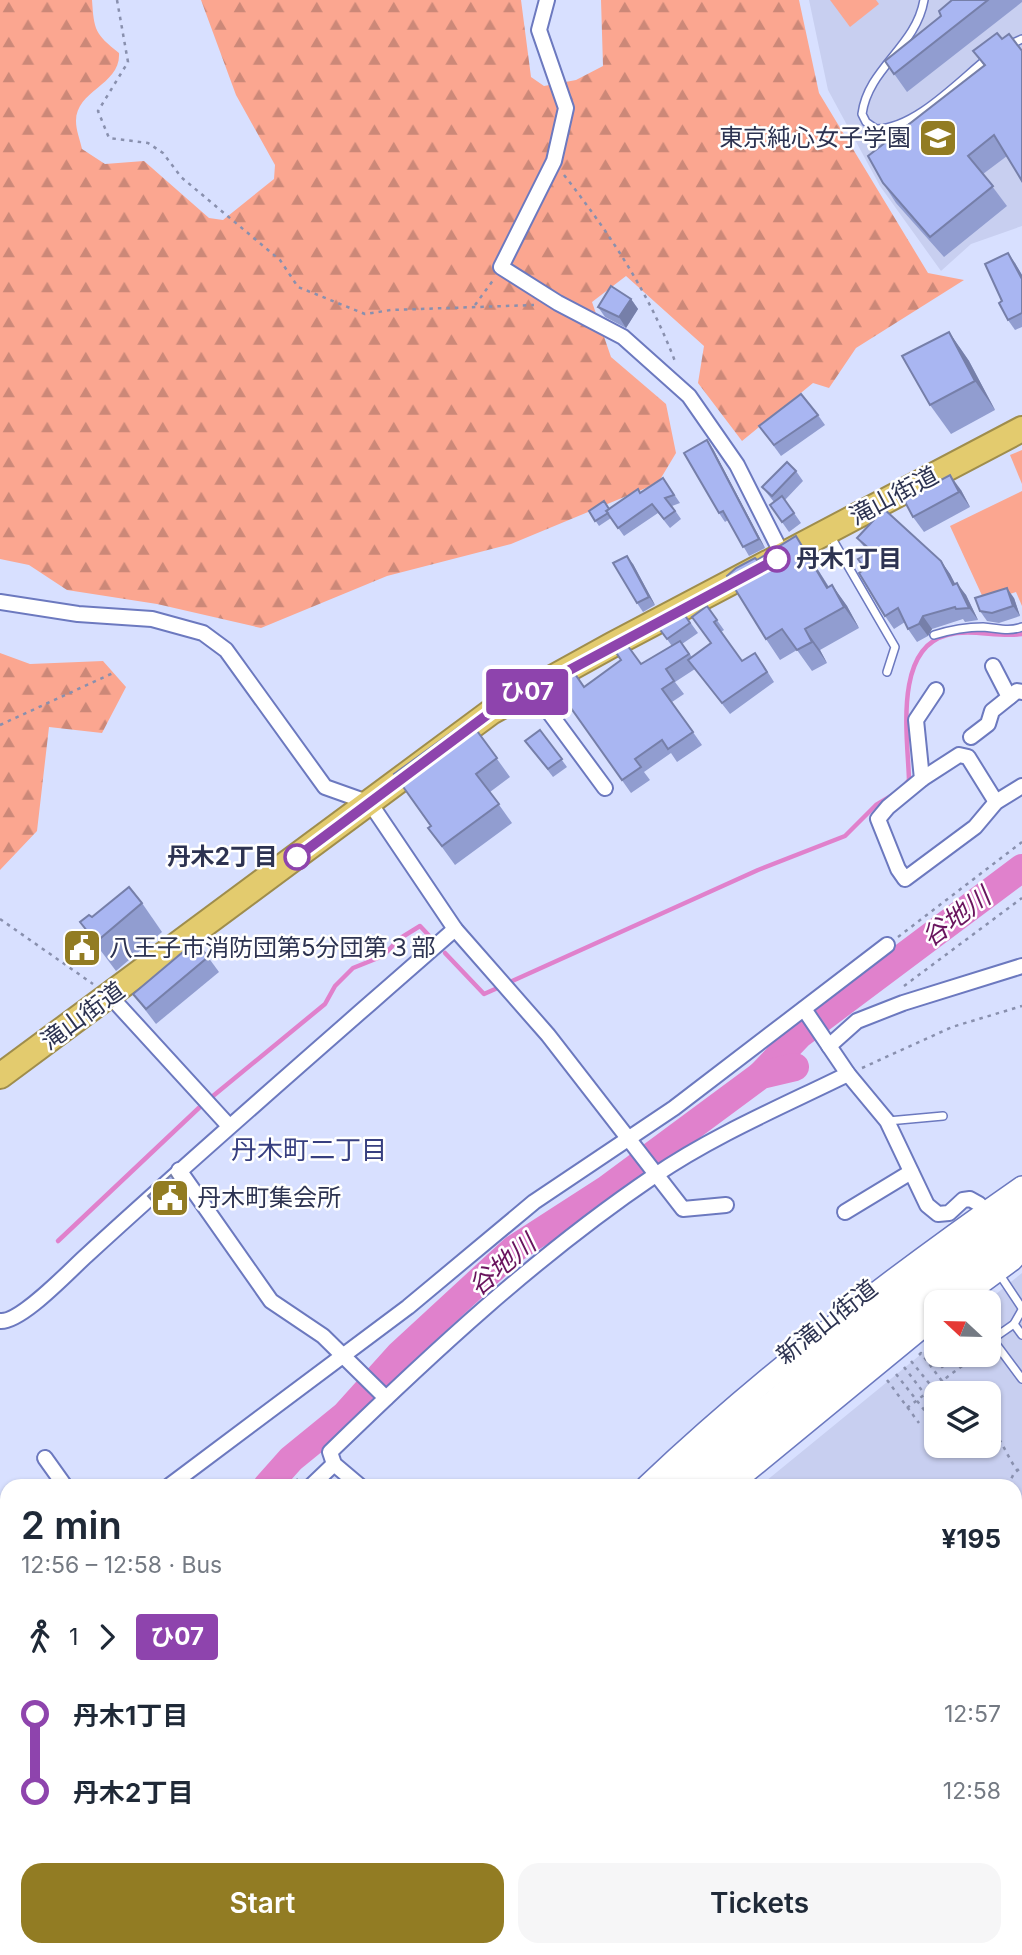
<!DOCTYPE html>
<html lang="en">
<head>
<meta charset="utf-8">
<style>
  :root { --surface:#fff; --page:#f6f6f7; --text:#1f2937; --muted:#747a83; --accent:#927c23 }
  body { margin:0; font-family:Inter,"Noto Sans JP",sans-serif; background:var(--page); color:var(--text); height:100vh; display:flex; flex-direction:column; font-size:26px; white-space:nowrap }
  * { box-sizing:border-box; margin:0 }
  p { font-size:23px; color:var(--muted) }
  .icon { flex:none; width:38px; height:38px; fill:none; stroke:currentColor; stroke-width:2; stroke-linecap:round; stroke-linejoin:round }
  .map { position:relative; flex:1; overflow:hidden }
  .details { position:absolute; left:0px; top:1479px; width:1022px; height:478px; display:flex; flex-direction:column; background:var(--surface); border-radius:21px 21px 0 0; box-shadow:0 2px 5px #0004 }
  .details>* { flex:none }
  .badge { padding:0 14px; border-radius:5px; font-size:24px; line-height:46px }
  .needle { width:46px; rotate:292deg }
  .fabs { position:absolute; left:924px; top:1290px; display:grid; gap:14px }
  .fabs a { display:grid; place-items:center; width:77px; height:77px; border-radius:14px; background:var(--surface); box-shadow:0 2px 5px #0004; font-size:35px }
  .map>.badge { position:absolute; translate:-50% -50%; box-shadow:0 0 0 4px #fff }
  .legs { display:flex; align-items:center; gap:10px; height:77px; padding:0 21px; font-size:23px }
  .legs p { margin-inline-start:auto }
  .head { display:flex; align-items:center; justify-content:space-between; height:119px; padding:0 21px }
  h1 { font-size:38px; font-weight:600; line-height:52px }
  .action { display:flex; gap:14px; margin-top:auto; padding:14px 21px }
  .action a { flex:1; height:80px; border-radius:21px; background:var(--accent); color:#fff; font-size:28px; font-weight:600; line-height:80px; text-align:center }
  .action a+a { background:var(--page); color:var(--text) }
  ul { padding:0 21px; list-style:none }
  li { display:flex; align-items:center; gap:24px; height:77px; font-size:26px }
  li i { display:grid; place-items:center; width:10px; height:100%; margin:0 9px; background:currentColor }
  li i::after { content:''; width:18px; height:18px; margin:-9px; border:5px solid; border-radius:50%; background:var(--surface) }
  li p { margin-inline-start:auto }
  li:first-child i { background:linear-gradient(#0000 50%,currentColor 0) }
  li:last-child i { background:linear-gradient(currentColor 50%,#0000 0) }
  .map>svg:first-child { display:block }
  .built { fill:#c8cff0; fill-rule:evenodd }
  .grass { fill:url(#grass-dots) }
  .forest { fill:url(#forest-firs) }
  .pitch { fill:#fba690 }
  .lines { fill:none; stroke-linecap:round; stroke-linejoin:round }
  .stream { stroke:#e081cc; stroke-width:4.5 }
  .river { stroke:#e081cc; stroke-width:28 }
  .service-casing { stroke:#6c79bf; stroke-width:10 }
  .minor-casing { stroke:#6c79bf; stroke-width:18 }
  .secondary-casing { stroke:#6c79bf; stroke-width:24 }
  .trunk-casing { stroke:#9f8d4c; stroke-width:28 }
  .path { stroke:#8990ae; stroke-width:2.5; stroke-dasharray:3.5 5; stroke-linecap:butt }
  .service { stroke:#fff; stroke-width:7 }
  .minor { stroke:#fff; stroke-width:14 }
  .secondary { stroke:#fff; stroke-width:21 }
  .trunk { stroke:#e3cb6e; stroke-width:24 }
  .wall { fill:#919dd0 }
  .shaded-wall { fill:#767fa9 }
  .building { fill:#a9b6f2; stroke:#767fa9; stroke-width:2 }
  .line-1-casing { stroke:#fff; stroke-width:16 }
  .line-1 { stroke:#8e44ad; stroke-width:10 }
  .stop-1-dot { fill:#fff; stroke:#8e44ad; stroke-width:3.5 }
  .labels { text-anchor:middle; stroke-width:5; stroke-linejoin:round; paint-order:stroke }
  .poi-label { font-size:24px; fill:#2d3351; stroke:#fff; text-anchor:start }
  .street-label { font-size:24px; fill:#2d3351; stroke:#fff }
  .stop-label { font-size:24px; font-weight:bold; fill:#2d3351; stroke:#fff; text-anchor:start }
  .water-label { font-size:26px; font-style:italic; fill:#69145d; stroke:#fff }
  .neighbourhood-label { font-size:26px; fill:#373f80; stroke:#fff }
</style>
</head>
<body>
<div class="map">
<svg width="1022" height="1955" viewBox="0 0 1022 1955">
  <defs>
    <pattern id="grass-dots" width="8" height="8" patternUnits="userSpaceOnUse" patternTransform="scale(1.75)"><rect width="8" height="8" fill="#fba690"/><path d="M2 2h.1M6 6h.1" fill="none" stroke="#cc8878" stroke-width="1.8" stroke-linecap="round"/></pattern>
    <pattern id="forest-firs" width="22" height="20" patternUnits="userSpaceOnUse" patternTransform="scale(1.75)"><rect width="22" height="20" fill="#fba690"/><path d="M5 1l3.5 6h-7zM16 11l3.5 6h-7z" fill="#cc8878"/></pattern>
  </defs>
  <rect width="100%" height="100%" fill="#d8e0ff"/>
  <g class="built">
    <path d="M809,0H1022V226L971,244L941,271L880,186L828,90Z"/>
    <path d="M1022,1273V1955H146L155,1950H1015V1486H760L936,1342V1354H989V1302H986ZM936,1393H989V1446H936Z"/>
  </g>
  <g class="grass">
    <path d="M1015,1620L1022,1623V1666L1015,1657Z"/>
    <path d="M734,1950H771L802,1954L836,1950H951L949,1955H735Z"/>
  </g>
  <g class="forest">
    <path d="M0,0H92C94,30 95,34 119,53C121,85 76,90 76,121C76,130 80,140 82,149L105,164L144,161L209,218L223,220L274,179L275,165L236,95L201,0H521L531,77L544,86L576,80L603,66L601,0H799L819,93L928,273L964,280L856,348L829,388L813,383L742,441L698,383L704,346L626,276L592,302L611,357L666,404L676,453L658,483L511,544L387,576L261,628L157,604L67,590L29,565L0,559Z"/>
    <path d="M0,653L30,664L103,661L126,687L102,733L49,727L37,831L0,870Z"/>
    <path d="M169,1950H231L228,1955H159Z"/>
    <path d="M312,1950H346L349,1955H315Z"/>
    <path d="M462,1950H683L680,1955H461Z"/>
  </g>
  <g class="pitch">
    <path d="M830,0H876L879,4L850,27Z"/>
    <path d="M1022,450V484L1010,455Z"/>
    <path d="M1022,491V606L1016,592L985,602L950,526Z"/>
    <path d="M1015,1685L1022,1694V1778L1015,1784Z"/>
  </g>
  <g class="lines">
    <g class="stream">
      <path d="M905,785L909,780C908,739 893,649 947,635C972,628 998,638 1022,634"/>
      <path d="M445,953L484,994L502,986"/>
      <path d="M510,982L758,870L845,836L876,805L896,793"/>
      <path d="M213,1096L325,1004L335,986L353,968L383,956L399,939L420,926L435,942"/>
      <path d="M58,1241L202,1105"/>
    </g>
    <g class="river">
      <path d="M761,1075L799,1035L1022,868"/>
      <path d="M267,1486L291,1459L345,1415L399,1355L514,1249L607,1189L761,1075L795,1067"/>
      <path d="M0,1653L7,1650"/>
    </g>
    <defs>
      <g id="service">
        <path d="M924,0C916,47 868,68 862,114L866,122L876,129C915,129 959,81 988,58"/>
        <path d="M1007,46L1022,39"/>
        <path d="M830,535L895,647L887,672"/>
        <path d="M934,635C950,630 966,627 983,627C997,628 1009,632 1022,627"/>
        <path d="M888,1121L943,1116"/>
        <path d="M998,1272L1022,1308"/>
        <path d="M1014,1324L1022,1335"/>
        <path d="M991,1340L1014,1324L1022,1310"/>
        <path d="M993,1340L1022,1379"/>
        <path d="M1015,1612L1022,1616"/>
        <path d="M1015,1812L1022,1807"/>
        <path d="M1015,1846L1022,1841"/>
        <path d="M1015,1877L1022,1886"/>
        <path d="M1015,1931V1933"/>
        <path d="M371,1950L373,1955"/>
        <path d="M422,1955V1950"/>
        <path d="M968,1955L969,1950"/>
        <path d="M1008,1955L1010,1950"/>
      </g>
      <g id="minor">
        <path d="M547,0L539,30L566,108L554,161L501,267L558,303L623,337L689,396L737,465L783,556"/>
        <path d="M0,602L78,614L152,619L203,633L226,650L325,787L370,803L455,929L548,1035L683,1209L726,1205"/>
        <path d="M993,666L1009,697"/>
        <path d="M532,689L605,788"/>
        <path d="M936,690L916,720L922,779L888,807L878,819L898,869L905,879L975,827L996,802L1022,786"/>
        <path d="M971,737L988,724L992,711L1017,691L1022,692"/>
        <path d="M922,779L959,755L968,757L996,802"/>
        <path d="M110,996L229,1126"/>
        <path d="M804,1009L848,1074L887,1121L927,1205L938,1214L949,1213L963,1200L970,1199L979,1204L984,1214"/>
        <path d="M829,1046L857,1021L903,1003L1022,966"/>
        <path d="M179,1170L271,1301L323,1336L386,1398"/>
        <path d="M845,1212L911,1172"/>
        <path d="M0,1321C21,1323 70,1270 87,1255C208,1144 332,1037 455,929"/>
        <path d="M45,1458L65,1486"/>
        <path d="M169,1486L408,1307L534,1202L674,1108L887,945"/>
        <path d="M311,1486L334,1464"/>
        <path d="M360,1486L334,1464L330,1452C432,1353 536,1256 654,1176C714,1135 783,1106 848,1074"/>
        <path d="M0,1612L7,1607"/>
        <path d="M0,1692L7,1700"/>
        <path d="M0,1784L7,1778"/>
        <path d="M302,1950L304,1955"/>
        <path d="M241,1955L247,1950"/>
      </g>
      <g id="secondary">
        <path d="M955,1302L1012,1260L1022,1249"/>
        <path d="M647,1486C763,1376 891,1278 1022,1187"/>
        <path d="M672,1486L871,1319L1022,1209"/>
        <path d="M701,1486L884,1334L1022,1232"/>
        <path d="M729,1486L936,1316"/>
        <path d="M0,1954L10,1950"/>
        <path d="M37,1955L48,1950"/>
        <path d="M81,1955L92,1950"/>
        <path d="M119,1955L129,1950"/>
      </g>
      <path id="trunk" d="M0,1076L491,712L612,645L1022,429"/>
    </defs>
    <use href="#service" class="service-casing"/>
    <use href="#minor" class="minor-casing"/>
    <use href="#secondary" class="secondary-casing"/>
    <use href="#trunk" class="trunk-casing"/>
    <g class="path">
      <path d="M117,0L128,62L98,111L109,138L148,143L163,153L181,177L280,260L298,287L365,314L391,310L534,305"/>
      <path d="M564,175C610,234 650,294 676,364"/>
      <path d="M475,305L494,279"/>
      <path d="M0,725L113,673"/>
      <path d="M0,919L93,984"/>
      <path d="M898,937L1022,842"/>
      <path d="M904,986L1022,898"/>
      <path d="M862,1068L952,1027L1022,1006"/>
      <path d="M927,1346L942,1367L951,1361L947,1354"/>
      <path d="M919,1355L921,1353L942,1381L966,1363"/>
      <path d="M911,1361L937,1393"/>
      <path d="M904,1367L936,1409"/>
      <path d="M896,1374L936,1425"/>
      <path d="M887,1380L919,1423"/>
      <path d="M989,1402L993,1397"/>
      <path d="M907,1408L942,1381L951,1393"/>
      <path d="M989,1426C1002,1439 1006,1455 1017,1470"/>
      <path d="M291,1486L298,1479"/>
      <path d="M993,1486H1007"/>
      <path d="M1008,1486L1014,1473L1022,1467"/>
      <path d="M1015,1524L1022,1530"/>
      <path d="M1015,1537L1021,1529"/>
      <path d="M1015,1538L1019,1543L1015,1547"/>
      <path d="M0,1676L7,1673"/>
      <path d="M771,1955L772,1950"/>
      <path d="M878,1955L886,1950"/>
      <path d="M917,1955L924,1950"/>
    </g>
    <use href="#service" class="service"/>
    <use href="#minor" class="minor"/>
    <use href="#secondary" class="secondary"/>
    <use href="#trunk" class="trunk"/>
  </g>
  <g class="wall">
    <path d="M952,0H1022V2L907,92L885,61L941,16Z"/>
    <path d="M997,33L1007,156L983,174L1007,206L944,257L896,203L883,183L984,66L973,51Z"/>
    <path d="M1015,263L1022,275V327L1015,330L1008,320L1002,301Z"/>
    <path d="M631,299L638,309L626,328L605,317L598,307Z"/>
    <path d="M949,332L969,361L995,410L951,434L930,405Z"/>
    <path d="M818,415L825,425L781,456L759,426Z"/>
    <path d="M713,449L765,548L749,556L728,520L725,522L719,513Z"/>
    <path d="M796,471L803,481L785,500L801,523L789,532L770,505L774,502L762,487Z"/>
    <path d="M663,478L680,503L672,506L681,519L670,528L658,513L624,536L611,518L599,526L589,511L609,509L640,493Z"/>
    <path d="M961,490L970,507L924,532L913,517Z"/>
    <path d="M796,536L810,557L829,587L832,585L847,606L859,628L820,650L827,663L812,671L797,650L780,660L766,639L757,560Z"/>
    <path d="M857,538L941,561L950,574L955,584L966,595L978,620L965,622L963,619L932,629L928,636L917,642L908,629L905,622L894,629L885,616L865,569L869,553Z"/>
    <path d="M633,564L655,605L643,612L637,603Z"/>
    <path d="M1014,598L1020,616L999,623L987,621L980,611Z"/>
    <path d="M707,606L724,630L721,632L742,661L762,663L774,682L730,714L695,669L675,682L684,694L672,702L702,745L677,762L671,753L644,772L650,780L631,793L556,687H584L621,660L641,664L672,646L658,627L682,611L698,633L682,644L692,657L711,643Z"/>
    <path d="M469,720L510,777L490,792L512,823L455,865L428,828L431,826Z"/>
    <path d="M540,730L567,767L553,777L531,748Z"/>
    <path d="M142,903L162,932L116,971L101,951L80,922L92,917Z"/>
    <path d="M208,957L219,972L156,1024L133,994Z"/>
    <path d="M171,1175L185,1196L164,1216L155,1206L148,1196Z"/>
  </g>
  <g class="shaded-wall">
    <path d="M1008,253L1015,263L1022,275V279Z"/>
    <path d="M631,299L638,309L626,328L619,317Z"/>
    <path d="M949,332L969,361L995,410L975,381Z"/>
    <path d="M707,440L713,449L765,548L759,539Z"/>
    <path d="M950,475L961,490L970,507L959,492Z"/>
    <path d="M796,536L810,557L842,609L827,588Z"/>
    <path d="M627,556L633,564L655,605L649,597Z"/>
    <path d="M941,561L950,574L962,597L953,585Z"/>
    <path d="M957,583L966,595L978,620L969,608Z"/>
    <path d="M832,585L847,606L859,628L844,607Z"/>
    <path d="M1007,588L1014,598L1020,616L1013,606Z"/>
    <path d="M923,616L932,629L928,636L919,624Z"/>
    <path d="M805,629L820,650L827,663L812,642Z"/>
  </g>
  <g class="building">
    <path d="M952,0H988L894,74L885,61L941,16L939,11Z"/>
    <path d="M997,33L1002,39L1009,34L1022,51V181L994,135L968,156L993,186L930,237L883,183L868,156L985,65L973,51Z"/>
    <path d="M1008,253L1022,279V313L1008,320L999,303L1002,301L985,264Z"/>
    <path d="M611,286L631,299L619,317L598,307Z"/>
    <path d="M949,332L975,381L930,405L902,356Z"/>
    <path d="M801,394L818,415L774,445L759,426Z"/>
    <path d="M707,440L759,539L743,547L723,511L719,513L684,453Z"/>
    <path d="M787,462L796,471L772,496L762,487Z"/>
    <path d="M950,475L959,492L913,517L904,500Z"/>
    <path d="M663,478L674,495L665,498L675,511L664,519L652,504L618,528L606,511L638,489L640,493Z"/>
    <path d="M782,496L794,513L782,522L770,505Z"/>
    <path d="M604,501L609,509L606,511L608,513L595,521L589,511Z"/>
    <path d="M884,509L941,561L953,585L957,583L969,608L956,609L955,607L923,616L919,624L908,629L898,608L885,616L859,573L865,569L858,559L872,551L857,538Z"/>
    <path d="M796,536L827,588L832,585L844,607L805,629L812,642L797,650L782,629L766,639L727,576L736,568L755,558L757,560Z"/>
    <path d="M627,556L649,597L637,603L613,563Z"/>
    <path d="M1007,588L1013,606L992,613L980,611L975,598Z"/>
    <path d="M707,606L717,620L714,622L742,661L755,653L767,672L722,703L688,660L711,643L692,617Z"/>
    <path d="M682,611L690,623L667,639L658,627Z"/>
    <path d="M622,638L641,664L680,641L689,654L666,669L674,681L662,689L693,732L668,749L662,740L635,759L641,767L622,780L556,687L575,674L584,687L621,660L611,645Z"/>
    <path d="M469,720L497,758L476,774L499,804L442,846L428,828L431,826L394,774Z"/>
    <path d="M540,730L562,759L548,769L525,741Z"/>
    <path d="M129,887L142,903L96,942L80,922L89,915L92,917Z"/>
    <path d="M196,941L208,957L146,1009L133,994Z"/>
    <path d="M171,1175L178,1186L157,1206L148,1196Z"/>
  </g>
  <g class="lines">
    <defs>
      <path id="line-1" d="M297,857L491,712L777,559"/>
    </defs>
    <use href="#line-1" class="line-1-casing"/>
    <use href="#line-1" class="line-1"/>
  </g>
  <defs>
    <symbol id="school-square" viewBox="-11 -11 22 22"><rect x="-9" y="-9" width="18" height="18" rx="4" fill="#927c23" stroke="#fff"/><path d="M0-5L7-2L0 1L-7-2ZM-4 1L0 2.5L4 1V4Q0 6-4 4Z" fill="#fff"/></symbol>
    <symbol id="civic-square" viewBox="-11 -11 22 22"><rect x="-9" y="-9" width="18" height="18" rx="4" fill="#927c23" stroke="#fff"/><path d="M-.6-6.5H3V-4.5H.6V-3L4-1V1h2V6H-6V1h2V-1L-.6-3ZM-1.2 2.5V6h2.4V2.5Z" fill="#fff"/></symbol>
  </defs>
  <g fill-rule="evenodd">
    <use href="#school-square" x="916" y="116" width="44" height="44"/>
    <use href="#civic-square" x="60" y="926" width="44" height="44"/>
    <use href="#civic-square" x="148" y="1176" width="44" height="44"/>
  </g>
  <g class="stop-1-dot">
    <circle cx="777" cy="559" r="12"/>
    <circle cx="297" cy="857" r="12"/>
  </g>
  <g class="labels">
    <g class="poi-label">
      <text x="911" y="146" text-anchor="end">東京純心女子学園</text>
      <text x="109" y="956">八王子市消防団第5分団第３部</text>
      <text x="197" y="1206">丹木町集会所</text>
    </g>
    <g class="street-label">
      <text transform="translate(894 496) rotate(-28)" y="8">滝山街道</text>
      <text transform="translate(83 1016) rotate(-36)" y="8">滝山街道</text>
      <text transform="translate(827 1322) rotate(-38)" y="8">新滝山街道</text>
    </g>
    <g class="stop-label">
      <text x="796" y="567">丹木1丁目</text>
      <text x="278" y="865" text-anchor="end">丹木2丁目</text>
    </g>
    <g class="water-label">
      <text transform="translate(956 917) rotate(-37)" y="9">谷地川</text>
      <text transform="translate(502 1265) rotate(-40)" y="9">谷地川</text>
    </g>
    <g class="neighbourhood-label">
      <text x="309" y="1159">丹木町二丁目</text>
    </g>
  </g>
</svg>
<div class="fabs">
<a><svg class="needle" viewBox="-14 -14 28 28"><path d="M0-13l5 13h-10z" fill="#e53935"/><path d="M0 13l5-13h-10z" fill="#747a83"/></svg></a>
<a><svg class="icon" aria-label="layers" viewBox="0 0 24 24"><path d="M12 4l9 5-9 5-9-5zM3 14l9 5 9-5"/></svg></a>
</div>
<b class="badge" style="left:527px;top:692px;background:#8e44ad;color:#fff">ひ07</b>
<section class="details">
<div class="head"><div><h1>2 min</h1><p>12:56 – 12:58 · Bus</p></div><b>¥195</b></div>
<div class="legs"><svg class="icon" aria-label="walk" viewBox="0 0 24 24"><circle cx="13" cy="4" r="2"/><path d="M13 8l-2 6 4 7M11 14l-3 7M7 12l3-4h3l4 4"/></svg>1<svg class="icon" aria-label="forward" viewBox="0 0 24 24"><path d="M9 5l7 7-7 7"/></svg><b class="badge" style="background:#8e44ad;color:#fff">ひ07</b></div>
<ul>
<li><i style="color:#8e44ad"></i><b>丹木1丁目</b><p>12:57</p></li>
<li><i style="color:#8e44ad"></i><b>丹木2丁目</b><p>12:58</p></li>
</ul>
<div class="action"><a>Start</a><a>Tickets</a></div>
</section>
</div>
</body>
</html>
